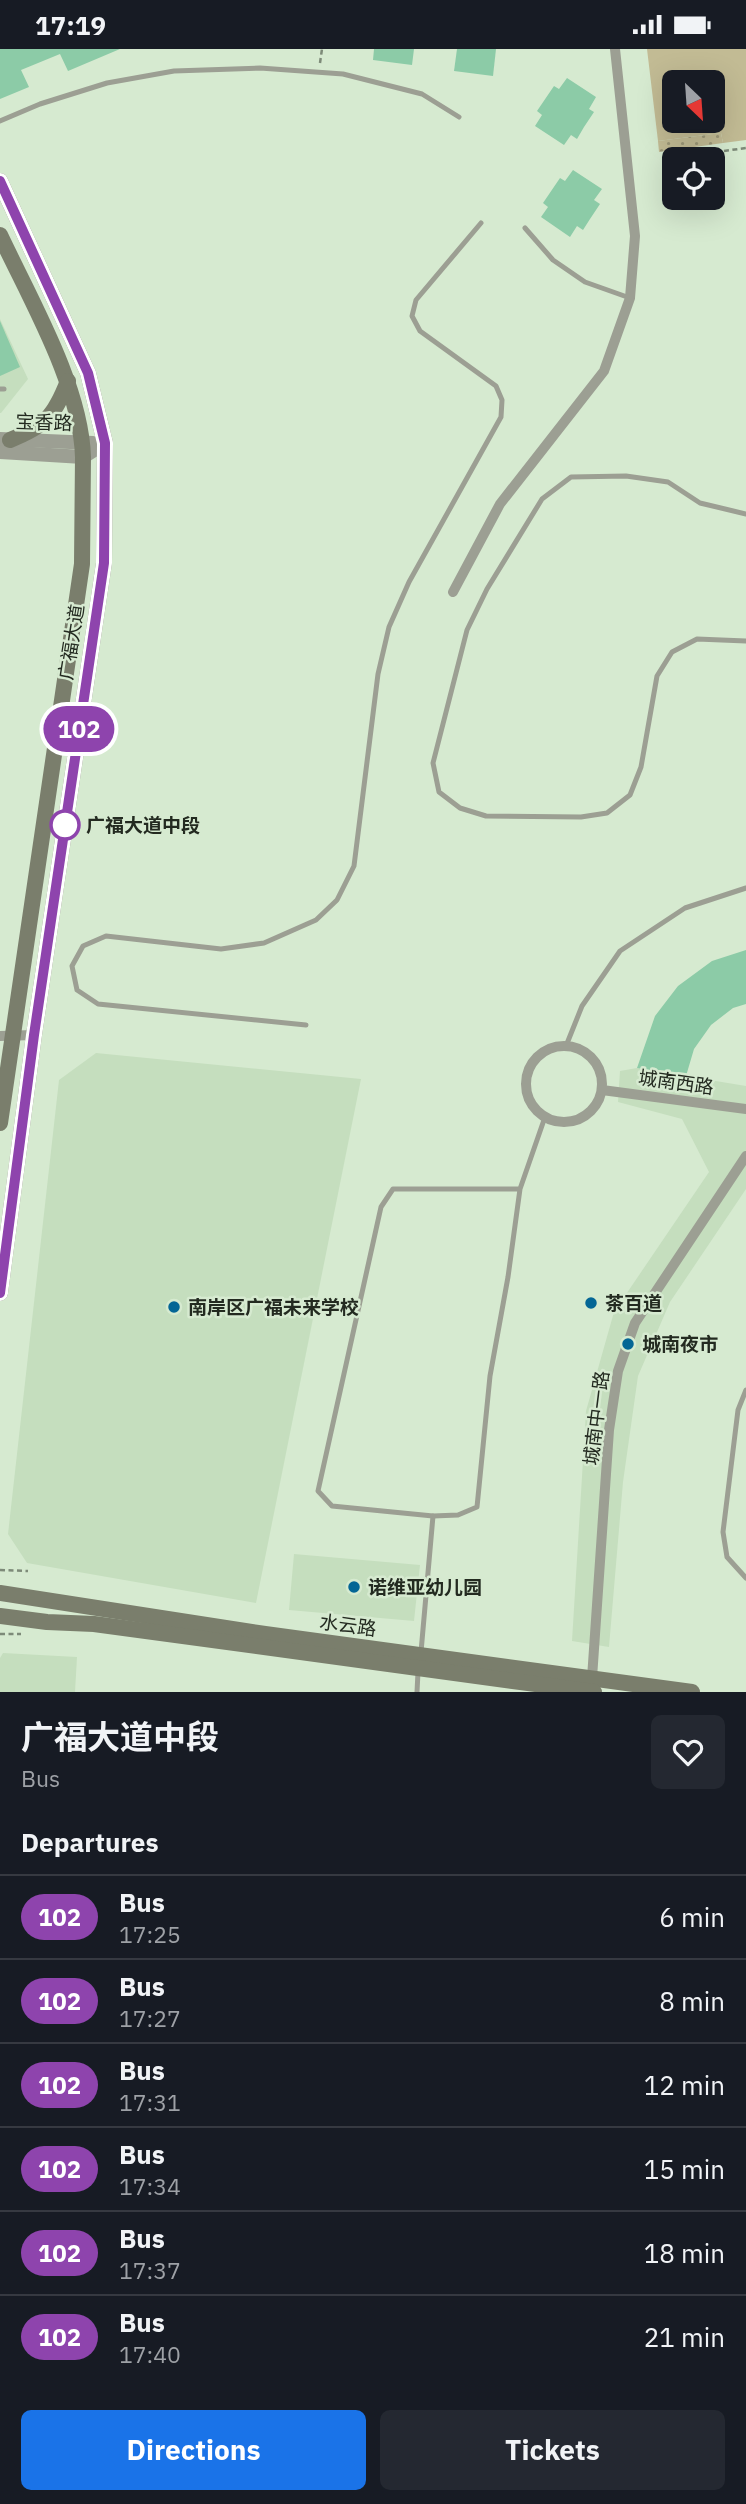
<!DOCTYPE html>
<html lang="en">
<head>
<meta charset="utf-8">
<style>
  :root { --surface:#171b24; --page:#242831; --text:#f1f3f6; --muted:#9ea1a6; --line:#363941; --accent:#1a73e8 }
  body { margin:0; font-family:"IBM Plex Sans","Noto Sans SC",sans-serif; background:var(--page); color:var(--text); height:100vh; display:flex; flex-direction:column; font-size:26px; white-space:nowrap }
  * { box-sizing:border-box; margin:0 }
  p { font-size:23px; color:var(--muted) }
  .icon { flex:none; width:38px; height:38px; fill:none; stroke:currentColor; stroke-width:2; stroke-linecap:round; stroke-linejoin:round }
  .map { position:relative; height:1643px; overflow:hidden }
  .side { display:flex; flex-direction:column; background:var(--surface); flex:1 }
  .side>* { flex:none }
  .badge { padding:0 14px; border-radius:23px; font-size:24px; line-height:46px }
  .needle { width:46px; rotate:155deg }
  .fabs { position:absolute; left:662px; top:21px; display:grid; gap:14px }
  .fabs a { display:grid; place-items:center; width:63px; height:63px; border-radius:10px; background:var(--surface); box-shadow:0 7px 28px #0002; font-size:35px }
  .map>.badge { position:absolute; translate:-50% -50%; box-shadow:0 0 0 4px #fff }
  h2 { padding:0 21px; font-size:26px; line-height:63px }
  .round { display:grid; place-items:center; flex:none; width:74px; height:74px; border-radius:10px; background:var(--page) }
  .summary { display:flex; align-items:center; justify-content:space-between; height:119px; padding:0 21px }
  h1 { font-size:33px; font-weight:700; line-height:52px }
  .action { display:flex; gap:14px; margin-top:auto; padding:14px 21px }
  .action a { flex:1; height:80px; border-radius:10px; background:var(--accent); color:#fff; font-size:28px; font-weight:700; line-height:80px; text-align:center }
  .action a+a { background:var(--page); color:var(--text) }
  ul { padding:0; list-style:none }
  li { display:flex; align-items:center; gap:21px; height:84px; padding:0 21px; border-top:2px solid var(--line) }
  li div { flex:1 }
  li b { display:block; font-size:26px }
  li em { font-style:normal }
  li .badge { min-width:77px; font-weight:700; text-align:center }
  .status { display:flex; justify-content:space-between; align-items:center; height:49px; padding:0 35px; background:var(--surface); direction:ltr }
  .status svg { height:19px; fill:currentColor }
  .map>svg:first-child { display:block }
  .built { fill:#c5debe }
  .grass { fill:url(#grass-dots) }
  .pitch { fill:#c2bb94; fill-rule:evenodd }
  .building { fill:#8ccba7 }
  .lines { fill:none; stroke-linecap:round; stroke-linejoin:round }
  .path { stroke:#7d8a78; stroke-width:2.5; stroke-dasharray:5 3.5; stroke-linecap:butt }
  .service { stroke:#9c9f93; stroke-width:5 }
  .minor { stroke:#9c9f93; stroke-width:10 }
  .tertiary { stroke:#9c9f93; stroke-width:14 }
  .secondary { stroke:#7a7e6c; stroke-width:16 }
  .line-casing { stroke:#fff; stroke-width:16 }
  .line { stroke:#8e44ad; stroke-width:10 }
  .stop-dot { fill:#fff; stroke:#8e44ad; stroke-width:3.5 }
  .poi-dot { fill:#046695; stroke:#d6ead0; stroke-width:2.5 }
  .labels { text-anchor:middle; stroke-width:5; stroke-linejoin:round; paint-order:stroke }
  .street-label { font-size:19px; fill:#232a20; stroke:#d6ead0 }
  .stop-label { font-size:19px; font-weight:bold; fill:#232a20; stroke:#d6ead0; text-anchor:start }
  .poi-label { font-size:19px; font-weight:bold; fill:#232a20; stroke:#d6ead0; text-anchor:start }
</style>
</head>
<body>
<div class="status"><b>17:19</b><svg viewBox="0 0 49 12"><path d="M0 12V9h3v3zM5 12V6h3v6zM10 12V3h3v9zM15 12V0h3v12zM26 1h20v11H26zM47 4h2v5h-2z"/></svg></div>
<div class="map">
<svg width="746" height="1643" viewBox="0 0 746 1643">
  <defs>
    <pattern id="grass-dots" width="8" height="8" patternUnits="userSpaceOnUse" patternTransform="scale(1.75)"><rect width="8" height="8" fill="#c2bb94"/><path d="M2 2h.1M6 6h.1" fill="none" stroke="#9d9878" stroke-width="1.8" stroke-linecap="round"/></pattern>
  </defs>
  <rect width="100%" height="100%" fill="#d6ead0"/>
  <g class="built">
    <path d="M0,270L28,330L1,364H0Z"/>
    <path d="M96,1004L361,1030L256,1554L27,1514L8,1485L59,1031Z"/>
    <path d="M637,1019L746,1037V1140L670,1253L638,1327L623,1433L609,1598L572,1592L586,1362L614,1263L709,1123L682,1070L618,1053L620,1022Z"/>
    <path d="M294,1505L420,1516L414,1572L289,1561Z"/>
    <path d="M3,1604L77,1608L75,1643H0V1609Z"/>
  </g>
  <path class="grass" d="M721,84L723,94L659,103L658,92Z"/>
  <path class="pitch" d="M647,0H746V91L723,94L721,84L658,92ZM674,33H712V72H674Z"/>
  <g class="building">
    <path d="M0,0H120L68,22L60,5L21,21L29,38L0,50Z"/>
    <path d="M374,0H414L412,16L373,11Z"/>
    <path d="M457,0H496L493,27L454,22Z"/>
    <path d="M567,29L596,48L589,60L594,63L584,78L577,90L571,86L564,96L535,77L542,66L537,62L554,37L559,40Z"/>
    <path d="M573,121L602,140L594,151L600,155L590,170L583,181L577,177L570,188L541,168L548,158L543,154L560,129L565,132Z"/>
    <path d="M0,272L20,318L0,327Z"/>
    <path d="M746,901V955L733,959L711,976L694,1000L686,1027L637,1019L655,967L678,937L712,912Z"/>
  </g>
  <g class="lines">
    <g class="path">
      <path d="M320,14L322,0"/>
      <path d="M665,110L746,99"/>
      <path d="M0,1521L28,1522"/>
      <path d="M0,1585H21"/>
    </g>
    <g class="service">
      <path d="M0,72L40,55L107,34L174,22L260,19L343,25L422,45L459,68"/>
      <path d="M525,179L553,211L585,233L630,249"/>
      <path d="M0,340H4"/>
      <path d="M746,465L700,454L668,433L626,427L571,428L542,450L487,540L467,581L433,714L439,743L460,759L486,767L581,768L607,764L630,746L641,718L657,627L672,603L697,590L746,592"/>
      <path d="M306,976L98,955L77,941L72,917L83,897L106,887L221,900L264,894L316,871L337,851L354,817L378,625L389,578L409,533L501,368L502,351L496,337L420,282L412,267L416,251L481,174"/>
      <path d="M566,997L582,957L620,902L685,859L746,839"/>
      <path d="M520,1140H393L381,1158L318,1442L332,1457L433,1467L458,1466L477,1458L490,1327L508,1228L520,1140L545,1068"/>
      <path d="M746,1341L738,1361L723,1483L727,1508L746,1529"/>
      <path d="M421,1603L433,1467"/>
      <path d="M417,1643L418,1623"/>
    </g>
    <g class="minor">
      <path d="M453,543L500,455L604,322L630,249L635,187L615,0"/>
      <path d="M0,987L34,986"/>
      <circle cx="564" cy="1035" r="38"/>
      <path d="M602,1041L746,1060"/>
      <path d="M592,1629L609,1381L618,1322L635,1274L746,1107"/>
    </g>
    <g class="tertiary">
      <path d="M0,390L93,394"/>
      <path d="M0,403L83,408L105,394"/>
    </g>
    <g class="secondary">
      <path d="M0,132L88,324L105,394L104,514L34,986L0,1244"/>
      <path d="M0,186C30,250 81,337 83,408L82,515L0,1074"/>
      <path d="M10,391C45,377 54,368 68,332"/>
      <path d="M0,1544L265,1585L692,1643"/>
      <path d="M0,1567L47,1573L94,1575L594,1643"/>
    </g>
  </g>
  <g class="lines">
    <defs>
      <path id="line" d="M0,132L88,324L105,394L104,514L34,986L0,1244"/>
    </defs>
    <use href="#line" class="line-casing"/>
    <use href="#line" class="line"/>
  </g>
  <circle class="stop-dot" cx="65" cy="776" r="14"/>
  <g class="poi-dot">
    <circle cx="591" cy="1254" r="7"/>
    <circle cx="174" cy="1258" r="7"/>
    <circle cx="628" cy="1295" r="7"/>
    <circle cx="354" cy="1538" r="7"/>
  </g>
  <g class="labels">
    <g class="street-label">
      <text transform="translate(44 373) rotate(2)" y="7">宝香路</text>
      <text transform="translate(71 593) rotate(-81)" y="7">广福大道</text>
      <text transform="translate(676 1033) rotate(8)" y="7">城南西路</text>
      <text transform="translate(596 1369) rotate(-83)" y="7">城南中一路</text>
      <text transform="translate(348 1576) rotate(8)" y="7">水云路</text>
    </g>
    <g class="stop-label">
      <text x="86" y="783">广福大道中段</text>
    </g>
    <g class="poi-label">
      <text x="605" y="1261">茶百道</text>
      <text x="188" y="1265">南岸区广福未来学校</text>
      <text x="642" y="1302">城南夜市</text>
      <text x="368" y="1545">诺维亚幼儿园</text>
    </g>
  </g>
</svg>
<div class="fabs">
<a><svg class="needle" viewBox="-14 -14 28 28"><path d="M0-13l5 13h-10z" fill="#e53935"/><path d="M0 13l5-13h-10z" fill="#9ea1a6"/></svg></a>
<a><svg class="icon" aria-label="locate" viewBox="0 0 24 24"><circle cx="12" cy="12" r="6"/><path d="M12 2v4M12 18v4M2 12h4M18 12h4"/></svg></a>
</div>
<b class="badge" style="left:79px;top:680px;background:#8e44ad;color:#fff">102</b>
</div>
<section class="side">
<div class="summary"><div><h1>广福大道中段</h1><p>Bus</p></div><a class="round"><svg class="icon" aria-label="heart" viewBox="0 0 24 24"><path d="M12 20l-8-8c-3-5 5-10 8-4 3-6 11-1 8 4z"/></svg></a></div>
<h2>Departures</h2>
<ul>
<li><span class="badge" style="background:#8e44ad;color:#fff">102</span><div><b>Bus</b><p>17:25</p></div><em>6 min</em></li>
<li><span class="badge" style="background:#8e44ad;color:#fff">102</span><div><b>Bus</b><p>17:27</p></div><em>8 min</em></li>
<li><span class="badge" style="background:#8e44ad;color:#fff">102</span><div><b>Bus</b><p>17:31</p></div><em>12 min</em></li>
<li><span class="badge" style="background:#8e44ad;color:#fff">102</span><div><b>Bus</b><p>17:34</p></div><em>15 min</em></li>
<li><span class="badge" style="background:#8e44ad;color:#fff">102</span><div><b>Bus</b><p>17:37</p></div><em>18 min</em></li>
<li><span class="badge" style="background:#8e44ad;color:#fff">102</span><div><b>Bus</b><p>17:40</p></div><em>21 min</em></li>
</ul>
<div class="action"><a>Directions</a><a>Tickets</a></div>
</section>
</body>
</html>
